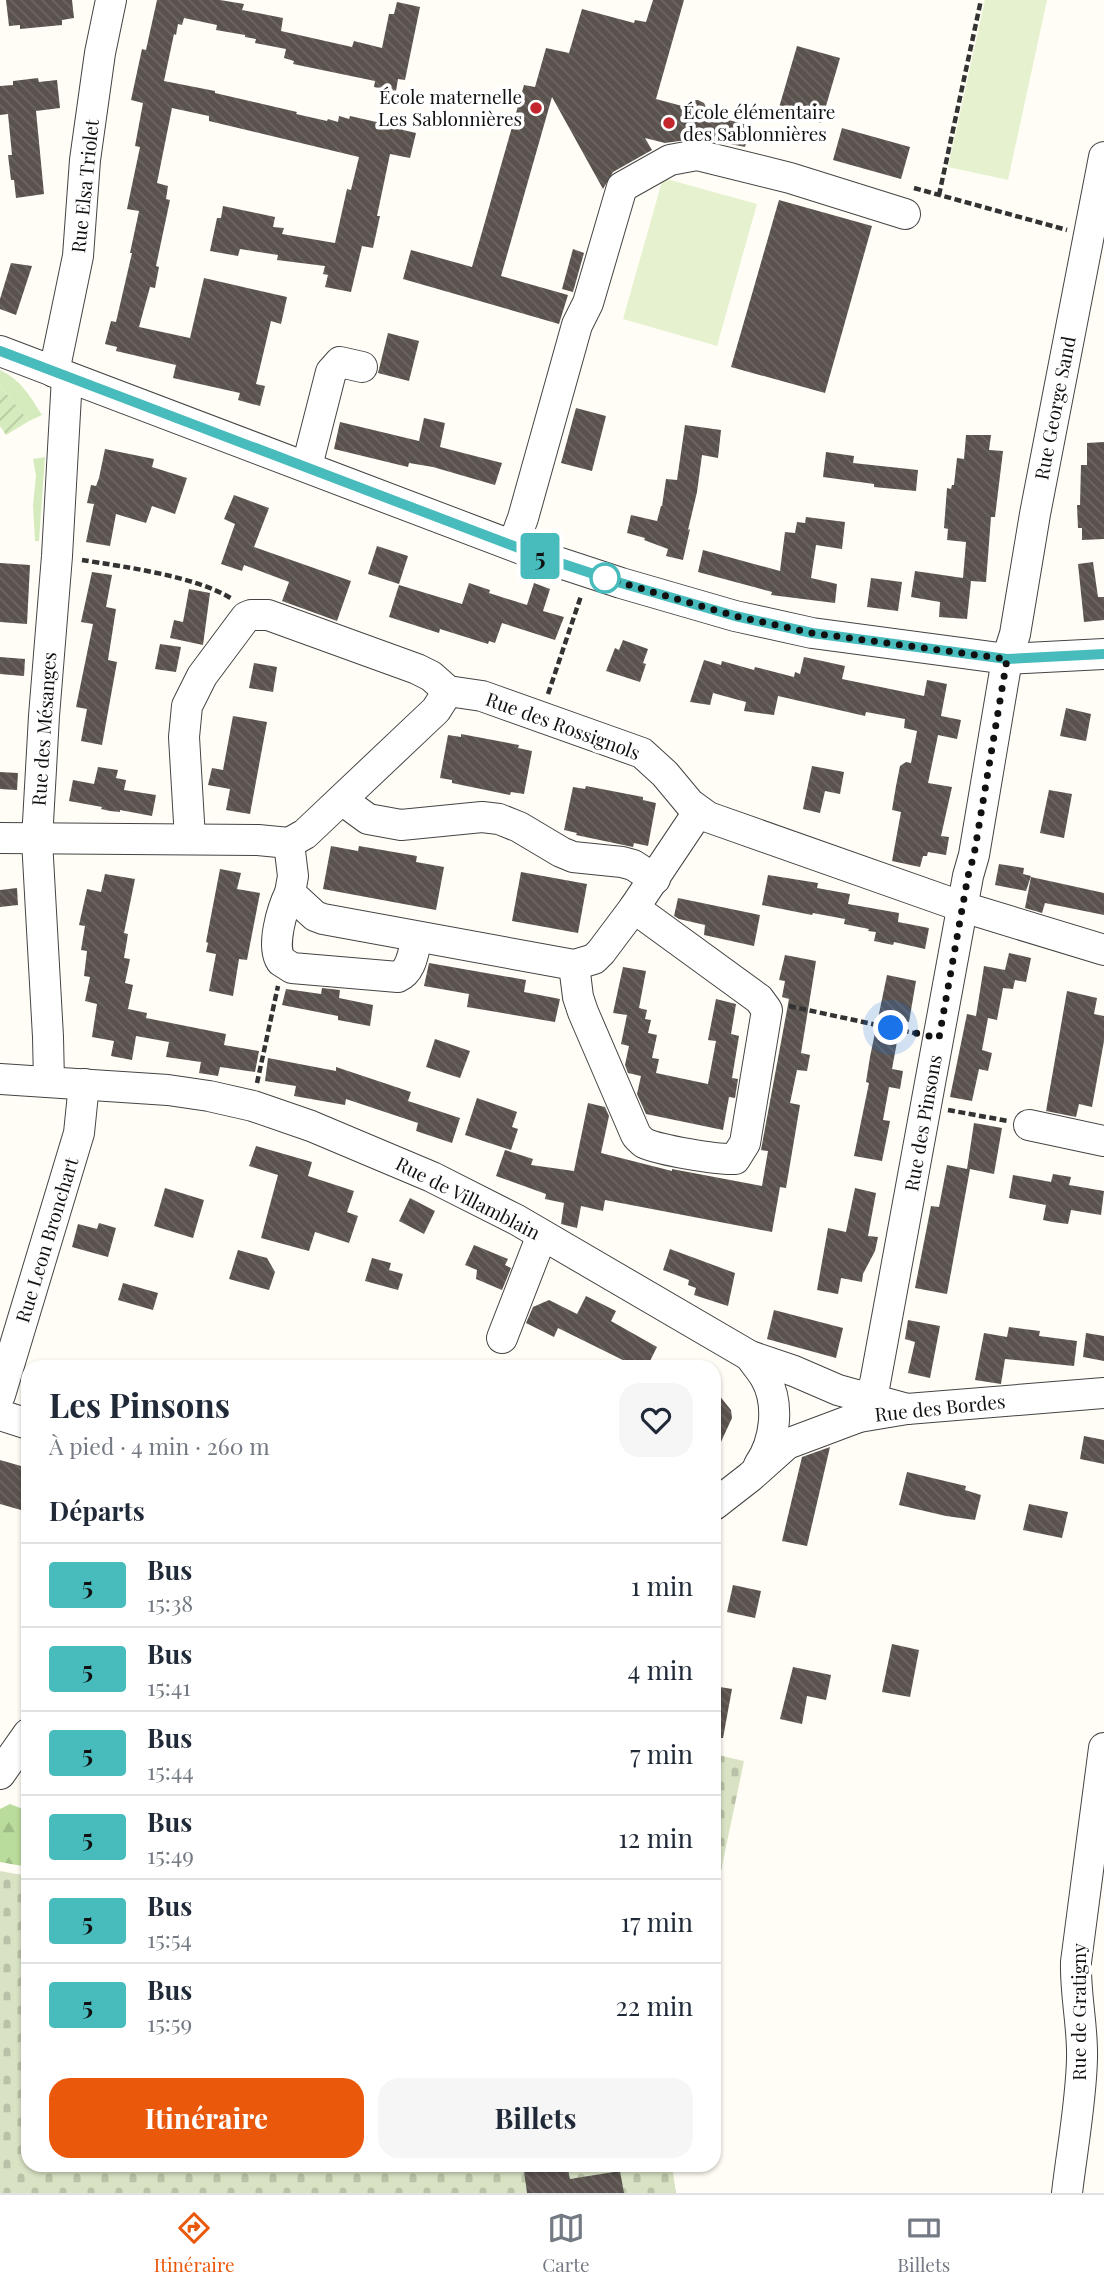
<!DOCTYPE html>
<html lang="fr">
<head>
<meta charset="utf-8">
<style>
  :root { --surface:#fff; --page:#f6f6f7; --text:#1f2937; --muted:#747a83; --line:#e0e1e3; --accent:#ea580c }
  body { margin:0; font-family:"Playfair Display",serif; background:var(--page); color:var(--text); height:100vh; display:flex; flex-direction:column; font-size:26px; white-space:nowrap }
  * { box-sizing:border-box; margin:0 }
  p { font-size:23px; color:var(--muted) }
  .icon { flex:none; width:38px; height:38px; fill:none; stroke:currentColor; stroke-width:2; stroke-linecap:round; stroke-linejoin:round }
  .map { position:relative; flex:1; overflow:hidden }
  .sheet { position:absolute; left:21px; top:1360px; width:700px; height:812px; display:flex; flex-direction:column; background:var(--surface); border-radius:21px; box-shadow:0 2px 5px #0004 }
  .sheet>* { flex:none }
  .badge { padding:0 14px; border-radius:5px; font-size:24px; line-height:46px }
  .you { position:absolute; width:35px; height:35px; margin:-18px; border:5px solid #fff; border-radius:50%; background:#1a73e8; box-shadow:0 0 0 10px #1a73e833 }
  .map>.badge { position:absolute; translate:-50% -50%; box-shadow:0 0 0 4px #fff }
  h2 { padding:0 28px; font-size:26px; line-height:63px }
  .round { display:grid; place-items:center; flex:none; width:74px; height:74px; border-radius:21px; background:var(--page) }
  .head { display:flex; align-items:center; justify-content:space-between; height:119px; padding:0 28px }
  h1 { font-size:33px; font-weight:700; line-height:52px }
  .action { display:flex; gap:14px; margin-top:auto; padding:14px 28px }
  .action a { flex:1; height:80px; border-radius:21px; background:var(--accent); color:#fff; font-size:28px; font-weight:700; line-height:80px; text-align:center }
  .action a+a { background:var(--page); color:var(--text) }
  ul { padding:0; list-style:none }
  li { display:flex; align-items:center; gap:21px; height:84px; padding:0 28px; border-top:2px solid var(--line) }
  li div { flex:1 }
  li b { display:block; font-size:26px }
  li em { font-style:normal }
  li .badge { min-width:77px; font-weight:700; text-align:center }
  .dock { display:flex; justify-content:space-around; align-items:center; height:98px; border-top:2px solid var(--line); background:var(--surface); font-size:19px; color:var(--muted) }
  .dock a { display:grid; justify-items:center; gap:4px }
  .dock .current { color:var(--accent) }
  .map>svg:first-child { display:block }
  .grass { fill:#d5ebbd }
  .forest { fill:url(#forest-firs) }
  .cemetery { fill:url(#cemetery-stones) }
  .garden { fill:url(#garden-furrows) }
  .pitch { fill:#e6f2cf }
  .building { fill:url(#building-back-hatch) }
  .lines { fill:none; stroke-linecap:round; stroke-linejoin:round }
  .minor-casing { stroke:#444; stroke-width:32 }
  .path { stroke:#333; stroke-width:4.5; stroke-dasharray:7 3.5; stroke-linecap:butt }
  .minor { stroke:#fff; stroke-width:30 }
  .line-casing { stroke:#fff; stroke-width:16 }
  .line { stroke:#48bcbc; stroke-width:10 }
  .walk { stroke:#111; stroke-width:7; stroke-dasharray:0 12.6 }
  .poi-dot { fill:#c4262e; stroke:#fff; stroke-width:2.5 }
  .stop-dot { fill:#fff; stroke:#48bcbc; stroke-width:3.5 }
  .labels { text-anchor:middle; stroke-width:7; stroke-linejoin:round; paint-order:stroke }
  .poi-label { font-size:19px; fill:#111; stroke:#fff; text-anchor:end }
  .street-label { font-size:19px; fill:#111; stroke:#fff }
</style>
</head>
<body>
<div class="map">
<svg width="1104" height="2193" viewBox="0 0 1104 2193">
  <defs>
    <pattern id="forest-firs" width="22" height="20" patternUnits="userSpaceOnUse" patternTransform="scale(1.75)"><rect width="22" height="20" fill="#b9dc9c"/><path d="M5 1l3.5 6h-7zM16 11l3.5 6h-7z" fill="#9ebc85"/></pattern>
    <pattern id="cemetery-stones" width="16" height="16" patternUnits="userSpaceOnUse" patternTransform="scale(1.75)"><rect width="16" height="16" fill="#d9e3c4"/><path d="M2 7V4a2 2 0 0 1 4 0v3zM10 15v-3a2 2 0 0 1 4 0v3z" fill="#b9c2a7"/></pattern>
    <pattern id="garden-furrows" width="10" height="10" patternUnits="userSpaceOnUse" patternTransform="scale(1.75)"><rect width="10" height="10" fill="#d5ebbd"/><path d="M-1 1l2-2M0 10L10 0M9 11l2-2" fill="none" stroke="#b6c8a1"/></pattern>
    <pattern id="building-back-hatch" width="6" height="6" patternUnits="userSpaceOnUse" patternTransform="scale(1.75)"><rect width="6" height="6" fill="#5a524d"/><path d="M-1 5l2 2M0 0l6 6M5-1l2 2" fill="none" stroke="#6d6662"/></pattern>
  </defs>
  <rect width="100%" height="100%" fill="#fffdf5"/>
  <g class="grass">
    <path d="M0,370C21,380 30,396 42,415L29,421L0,386Z"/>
    <path d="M45,457L39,541H35L33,505L36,476L33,459Z"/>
  </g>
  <path class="forest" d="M10,1804L28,1811V1867L0,1862V1809Z"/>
  <g class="cemetery">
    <path d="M714,1754L744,1761L714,1904Z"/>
    <path d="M0,1871L28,1876V2165H672L676,2193H0Z"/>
  </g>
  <path class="garden" d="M0,386L29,421L6,435L0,426Z"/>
  <g class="pitch">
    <path d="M985,0H1047L1008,180L948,167Z"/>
    <path d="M663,178L757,204L717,346L623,319Z"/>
  </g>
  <g class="building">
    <path d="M6,0H72L74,18L62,20V25L20,29V25L9,26Z"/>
    <path d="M157,0H220L244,4L242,10L283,18L281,31L352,47L354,41L382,48L389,14H394L397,2L420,7L405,80L398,79L396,91L374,87L375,81L293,64L294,61L284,58L286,49L255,43L256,39L245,37V35L216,30L217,25L184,18L182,25L178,24L176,35L174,34L164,81L215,91V93L297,112L296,114L327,121L328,119L338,122L339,116L349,119L350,116L403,128V130L416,133L410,158L390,154L377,216H380L373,248L362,246L351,292L325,287L328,275L323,274L325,266L277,260L278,255L240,249L238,256L210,251L217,218H221L223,206L275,217L273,227L284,228L282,234L335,243L347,189L351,190L359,157L209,121V116L172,108L157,183L168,186L166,199L170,200L156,266L159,267L155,288L150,287L139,327L190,338L204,278L287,297L281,324L271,321L256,384L265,386L260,406L238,400L240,393L173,378L176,365L116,351L117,347L105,344L111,321L116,322L132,253H130L139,211L127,209L140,147L135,146L143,103L131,100L142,49L146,50Z"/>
    <path d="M653,0H684L656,99L682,106L687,101L698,100L704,103L710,115L751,126L745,147L701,138L665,143L645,138L652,150L613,172L603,189L552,97L501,276L568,295L559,324L403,279L411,250L472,267L524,85L535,87L546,48L569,53L582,9L634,23L635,20L646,22Z"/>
    <path d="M797,46L840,58L821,123L778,111Z"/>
    <path d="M38,78L39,82L57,80L60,108L36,111L44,194L16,198L14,180H11L8,155H12L8,114L0,115V86L13,85V81Z"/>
    <path d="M842,128L910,147L901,179L833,160Z"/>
    <path d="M779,200L872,226L825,393L731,367Z"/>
    <path d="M573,249L584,253L573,292L562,289Z"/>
    <path d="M11,263L32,266L16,315L0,309V299Z"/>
    <path d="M388,333L419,341L409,381L378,373Z"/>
    <path d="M576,408L606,416L592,471L561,463Z"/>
    <path d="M424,418L445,423L440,447L502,463L495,485L433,467L409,463L408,467L334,449L340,422L419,441Z"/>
    <path d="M685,425L721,430L718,458L702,455L697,492L688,530L690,529L683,560L666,556L668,549L644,540L645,538L627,533L631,515L657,521L661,506H662L666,479L677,480Z"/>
    <path d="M966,435H991L989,450L1003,451L995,517H991L986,582L971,581L967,619L939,617L940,602L911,597L915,571L963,578L966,542L947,540L948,529L944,528L947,488L951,489L952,485H954L957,458L964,459Z"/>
    <path d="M1104,442V539L1082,540V528H1078L1077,505H1080L1081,465H1087V443Z"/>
    <path d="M105,449L154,459L152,467L187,478L175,514L152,506L146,523L116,514L110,546L86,542L94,504L87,503L91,485L96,486L99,478Z"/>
    <path d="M826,452L854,456L853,463L918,470L916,491L874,487V484L823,477Z"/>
    <path d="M234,495L269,508L254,547L351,581L337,621L282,601L289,582L244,565L242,571L221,564L235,524L224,519Z"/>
    <path d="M806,517L845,522L842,549L816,545L811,578L837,584L835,603L771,595L772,592L698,572L703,550L780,571L785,532L795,533L797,522L805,523Z"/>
    <path d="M377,546L408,556L399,584L368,574Z"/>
    <path d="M1093,562L1098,597H1104V620L1084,622L1078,564Z"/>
    <path d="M0,563L30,565L27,624L0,622Z"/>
    <path d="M92,572L112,575L106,607L116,609L108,660L117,662L102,745L81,741L87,709L76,707L93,624L81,622Z"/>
    <path d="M871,578L902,582L898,611L867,607Z"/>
    <path d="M469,583L490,590L489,593L527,605L534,583L550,589L543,611L564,617L555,640L502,623L495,643L489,641L488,644L440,629L439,633L389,617L399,585L462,604Z"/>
    <path d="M189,589L210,593L203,645L170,638L174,620L183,622Z"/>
    <path d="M623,640L648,649L643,663L646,664L640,682L606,671L615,648L619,650Z"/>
    <path d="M160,644L181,647L176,672L155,669Z"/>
    <path d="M0,657L25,659L24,676L0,674Z"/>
    <path d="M804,657L845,666L842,679L924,696L927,680L947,684L941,716L961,720L957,739L938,735L928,783L952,787L941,836L949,837L946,855L928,852L927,856H923L920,867L892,861L901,812L892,810L896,786L900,766L906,762L911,763L917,731L904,728L905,719L866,712L865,716L778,696L774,715L744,711L746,702L713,693L710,705L690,702L704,660L721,665L722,661L754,670L755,667L794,677L795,672L800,674Z"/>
    <path d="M254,663L277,667L273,692L249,688Z"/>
    <path d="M1066,708L1091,714L1086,741L1060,736Z"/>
    <path d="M233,716L267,722L250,814L226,810L230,789L208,785L212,768L223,770Z"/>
    <path d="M461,734L519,745L518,748L532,751L524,794L511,792L510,795L452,783V780L440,778L448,735L461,737Z"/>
    <path d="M812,766L844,772L840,794L825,791L820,813L803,809Z"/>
    <path d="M98,767L118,770L116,778L126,780L124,790L156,795L152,816L120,810V812L110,811L101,809L102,807L69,801L73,780L94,784Z"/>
    <path d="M0,772L18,773L17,790L0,789Z"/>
    <path d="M586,786L643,797V800L656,803L648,846L634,843L633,847L576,835L577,833L564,830L573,787L585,789Z"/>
    <path d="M1049,790L1072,794L1064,838L1040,833Z"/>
    <path d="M331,846L358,851L359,846L417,856L416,862L444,867L436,910L323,889Z"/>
    <path d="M999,864L1024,868L1023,874L1031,876L1026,891L995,885Z"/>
    <path d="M220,869L241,873L237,889L260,893L247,960L239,959L233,996L209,991L216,954L206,952L208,943L206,942Z"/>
    <path d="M521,872L587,884L578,933L512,921Z"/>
    <path d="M105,874L135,879L124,933L128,934L124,958L130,959L125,983L133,985L128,1009L147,1013L146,1018L226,1034L224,1045L259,1051L255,1072L220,1067L218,1076L199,1073L201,1062L166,1057L169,1042L136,1036L132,1060L111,1056L114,1041L92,1037L97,1004L85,1001L90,977L84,976L87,951L81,950L85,926L79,925L87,889L101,892Z"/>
    <path d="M768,875L818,883L817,888L850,894L848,904L899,913L898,922L929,928L925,949L894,942L893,945L874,941L876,932L868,931L869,929L844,924L845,919L813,913L812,915L762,905Z"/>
    <path d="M1031,877L1104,893V915L1045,903L1042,913L1025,908Z"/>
    <path d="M17,888L18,905L0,907V890Z"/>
    <path d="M678,898L760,915L754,946L704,935L705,925L679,919L674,916Z"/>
    <path d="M1009,953L1031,958L1026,982L1015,980L1013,989L1003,988L997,1020L988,1018L982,1050L992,1053L988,1071L979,1069L972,1101L950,1097L967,1014L976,1016L984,966L1005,970Z"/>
    <path d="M785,955L816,961L801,1053L810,1055L807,1071L797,1070L790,1103L800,1105L786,1188L780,1187L772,1232L605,1200L603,1211L581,1206L577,1228L561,1224L564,1203L545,1199L546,1194L496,1176L505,1150L533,1159L531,1165L574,1171L588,1103L605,1107L609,1116L601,1153L672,1171V1169L762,1186L768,1151L761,1150L789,999L782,997L785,981L779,980Z"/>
    <path d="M429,963L526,980L524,992L560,999L555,1022L467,1007L469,994L424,986Z"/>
    <path d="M623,967L646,971L639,1008L647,1010L645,1019L651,1020L648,1033L657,1035L652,1058L659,1059L656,1073L708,1084L716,1041L708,1040L716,999L736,1004L731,1034L739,1036L732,1078L738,1079L735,1098L729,1097L723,1130L646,1114L637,1094L641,1076L628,1073L625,1065L629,1046L621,1044L627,1015L613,1013Z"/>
    <path d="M887,975L916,981L909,1022L901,1020L892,1069L903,1071L900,1089L889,1087L883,1120L890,1121L882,1161L854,1156L869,1083L866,1082L870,1057Z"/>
    <path d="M322,988L340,990L339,998L373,1005L370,1026L338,1020V1016L282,1005L286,989L321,994Z"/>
    <path d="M1067,991L1097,998L1094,1014L1104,1016V1041L1092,1107L1079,1104L1076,1117L1046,1111Z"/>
    <path d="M435,1039L470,1051L460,1078L426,1067Z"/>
    <path d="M268,1058L336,1071V1067L411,1092L408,1101L460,1118L452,1143L416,1131L418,1123L346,1099L345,1105L294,1096L296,1086L265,1081Z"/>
    <path d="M477,1098L517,1112L512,1127L518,1129L511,1150L465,1135Z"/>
    <path d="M974,1123L1002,1128L994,1174L970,1169L947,1294L915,1288L931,1206L939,1207L947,1165L967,1169Z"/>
    <path d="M256,1146L312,1162L308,1176L354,1191L347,1212L358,1216L349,1243L315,1232L309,1251L261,1238L278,1175L249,1166Z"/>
    <path d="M1053,1174L1071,1177L1069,1185L1104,1191L1101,1215L1071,1210L1068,1224L1053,1222L1043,1220L1046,1205L1009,1198L1013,1175L1051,1182Z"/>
    <path d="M165,1188L204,1200L193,1238L154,1226Z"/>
    <path d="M855,1188L876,1193L868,1236L878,1237L875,1251L863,1274L862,1282L841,1278L838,1294L817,1290L828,1228L846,1232Z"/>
    <path d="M410,1198L435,1211L424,1234L399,1221Z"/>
    <path d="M99,1223L116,1228L108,1257L72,1247L78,1224L97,1229Z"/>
    <path d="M474,1245L508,1259L505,1265L511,1268L502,1290L476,1279L477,1270L465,1265Z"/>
    <path d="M670,1249L735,1273L728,1306L694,1295L696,1288L688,1285L689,1280L663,1270Z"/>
    <path d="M238,1250L267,1258L275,1272L269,1290L229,1279Z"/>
    <path d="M372,1258L391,1263L389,1270L403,1274L398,1290L365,1281Z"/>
    <path d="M123,1283L158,1293L153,1310L118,1300Z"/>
    <path d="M586,1296L616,1311L611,1321L657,1347L647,1367H637L558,1328L554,1337L526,1323L533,1307L549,1300L577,1314Z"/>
    <path d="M774,1310L843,1328L836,1358L767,1339Z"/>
    <path d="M908,1320L940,1326L930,1378L908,1373L915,1342L905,1339Z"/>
    <path d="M1009,1327L1040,1331L1039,1336L1077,1341L1074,1366L1005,1359L1001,1384L975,1380L984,1333L1007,1337Z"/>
    <path d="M1086,1333L1104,1336V1361L1083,1357Z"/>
    <path d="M714,1389L731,1410L732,1418L714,1457Z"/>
    <path d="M1084,1436L1104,1440V1464L1080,1459Z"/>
    <path d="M830,1447L807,1546L782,1541L802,1457Z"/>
    <path d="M0,1460L28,1468V1512L0,1504Z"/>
    <path d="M907,1472L966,1486L965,1490L981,1495L975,1520L946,1516L899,1505Z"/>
    <path d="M1029,1504L1068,1512L1062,1538L1023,1530Z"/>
    <path d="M733,1585L761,1591L755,1618L727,1612Z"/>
    <path d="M892,1644L919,1650L910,1697L882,1692Z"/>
    <path d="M793,1667L831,1675L826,1700L807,1696L802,1724L780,1719Z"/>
    <path d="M714,1686L732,1689L723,1738H714Z"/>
    <path d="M559,2165H567L570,2179L620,2171L624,2193H527L524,2171Z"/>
  </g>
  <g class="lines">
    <defs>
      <g id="minor">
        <path d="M0,351L545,558L621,583L735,616L812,633L1007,659L1104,654"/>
        <path d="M54,372L78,256L85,160L100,53L111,0"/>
        <path d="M307,466L331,372L340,362L362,367"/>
        <path d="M513,545L523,518L577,325L588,303L622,187L670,160L697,155L790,178L905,214"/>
        <path d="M342,800L368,819L401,825L482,817L499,819L519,827L561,852L573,857L622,862L633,865L655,879"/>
        <path d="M0,838L258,840L289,843L305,834L436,710L448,691L482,696L642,753L665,774L690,804L708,817L963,907L1104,950"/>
        <path d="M190,839L184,737L187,706L202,676L246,617L251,615H268L417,669L431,676L448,691"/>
        <path d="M289,843L293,876L290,893L315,916L323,919L574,965L594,959L601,952L634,908L699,811"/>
        <path d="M290,893C282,909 271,946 281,961L292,968L398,977C412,971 413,952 417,938"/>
        <path d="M574,965L578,997L583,1012L636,1135C636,1136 643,1142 644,1143C659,1150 718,1160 735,1159L745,1143L767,1010L759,999L634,908"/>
        <path d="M0,1079L168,1090L209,1096L253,1106L311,1126L432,1177L517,1220L750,1356L794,1371L838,1390L907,1409"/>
        <path d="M49,1082L48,1037L37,840L44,716L57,556L67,377"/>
        <path d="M1029,1125L1104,1141"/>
        <path d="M502,1338L542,1235"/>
        <path d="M750,1356C755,1364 762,1371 766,1379C780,1405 775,1442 759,1465"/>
        <path d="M0,1395L79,1133L84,1084"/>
        <path d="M0,1415L28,1424"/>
        <path d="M859,1417L875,1383L968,876L974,855L1007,659L1015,634L1035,514L1104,157"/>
        <path d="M714,1505L750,1477L787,1444L859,1417L907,1409L1104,1393"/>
        <path d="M0,1774L28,1734"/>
        <path d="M1067,2193C1072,2150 1081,2102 1082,2059C1083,2026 1075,1995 1076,1962L1104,1748"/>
      </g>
    </defs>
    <use href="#minor" class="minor-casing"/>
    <g class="path">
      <path d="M914,188L1067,230"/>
      <path d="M939,195L981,0"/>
      <path d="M82,560C125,567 196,576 232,599"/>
      <path d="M548,694L581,596"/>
      <path d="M789,1006L914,1033"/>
      <path d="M257,1083L278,986"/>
      <path d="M948,1110L1008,1121"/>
    </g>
    <use href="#minor" class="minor"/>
  </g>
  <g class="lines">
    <defs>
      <path id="line" d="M0,351L545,558L621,583L735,616L812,633L1007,659L1104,654"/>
    </defs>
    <use href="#line" class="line-casing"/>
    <use href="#line" class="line"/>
    <path class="walk" d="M605,578L735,616L812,633L1007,659L974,855L968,876L939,1038L891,1028"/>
  </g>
  <g class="poi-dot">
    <circle cx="536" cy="108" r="7"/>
    <circle cx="669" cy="123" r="7"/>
  </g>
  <circle class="stop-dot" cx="605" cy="578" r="14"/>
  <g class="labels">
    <g class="poi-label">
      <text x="522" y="104">École maternelle<tspan x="522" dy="22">Les Sablonnières</tspan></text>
      <text x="683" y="119" text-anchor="start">École élémentaire<tspan x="683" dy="22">des Sablonnières</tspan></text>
    </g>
    <g class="street-label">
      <text transform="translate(85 186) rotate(-84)" y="7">Rue Elsa Triolet</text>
      <text transform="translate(1055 408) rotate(-79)" y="7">Rue George Sand</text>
      <text transform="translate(563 726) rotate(20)" y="7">Rue des Rossignols</text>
      <text transform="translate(44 729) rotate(-86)" y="7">Rue des Mésanges</text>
      <text transform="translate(923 1123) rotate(-80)" y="7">Rue des Pinsons</text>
      <text transform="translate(468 1198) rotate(27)" y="7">Rue de Villamblain</text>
      <text transform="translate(47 1240) rotate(-73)" y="7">Rue Leon Bronchart</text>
      <text transform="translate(940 1408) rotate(-6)" y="7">Rue des Bordes</text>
      <text transform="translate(1079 2012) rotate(-90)" y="7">Rue de Gratigny</text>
    </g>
  </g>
</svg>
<div class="you" style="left:891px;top:1028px"></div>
<b class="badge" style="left:540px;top:556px;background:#48bcbc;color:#111">5</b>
<section class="sheet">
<div class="head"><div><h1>Les Pinsons</h1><p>À pied · 4 min · 260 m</p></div><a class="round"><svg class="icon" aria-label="heart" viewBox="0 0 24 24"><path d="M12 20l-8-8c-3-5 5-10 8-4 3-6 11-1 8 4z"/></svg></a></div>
<h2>Départs</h2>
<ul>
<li><span class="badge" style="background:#48bcbc;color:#111">5</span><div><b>Bus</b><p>15:38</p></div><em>1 min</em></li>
<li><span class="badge" style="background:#48bcbc;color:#111">5</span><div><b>Bus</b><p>15:41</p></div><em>4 min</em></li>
<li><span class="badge" style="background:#48bcbc;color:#111">5</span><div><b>Bus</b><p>15:44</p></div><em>7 min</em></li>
<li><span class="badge" style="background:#48bcbc;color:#111">5</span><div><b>Bus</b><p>15:49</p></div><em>12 min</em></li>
<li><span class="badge" style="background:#48bcbc;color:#111">5</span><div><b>Bus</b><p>15:54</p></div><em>17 min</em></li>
<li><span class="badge" style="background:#48bcbc;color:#111">5</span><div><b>Bus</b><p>15:59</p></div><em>22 min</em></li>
</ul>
<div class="action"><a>Itinéraire</a><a>Billets</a></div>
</section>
</div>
<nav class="dock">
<a class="current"><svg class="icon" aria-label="directions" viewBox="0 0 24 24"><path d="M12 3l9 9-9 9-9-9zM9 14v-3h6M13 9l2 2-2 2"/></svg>Itinéraire</a>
<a><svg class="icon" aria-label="map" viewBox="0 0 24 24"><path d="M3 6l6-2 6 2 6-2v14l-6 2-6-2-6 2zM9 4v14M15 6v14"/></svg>Carte</a>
<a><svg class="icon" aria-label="tickets" viewBox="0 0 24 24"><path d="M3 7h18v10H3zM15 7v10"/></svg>Billets</a>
</nav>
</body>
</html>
